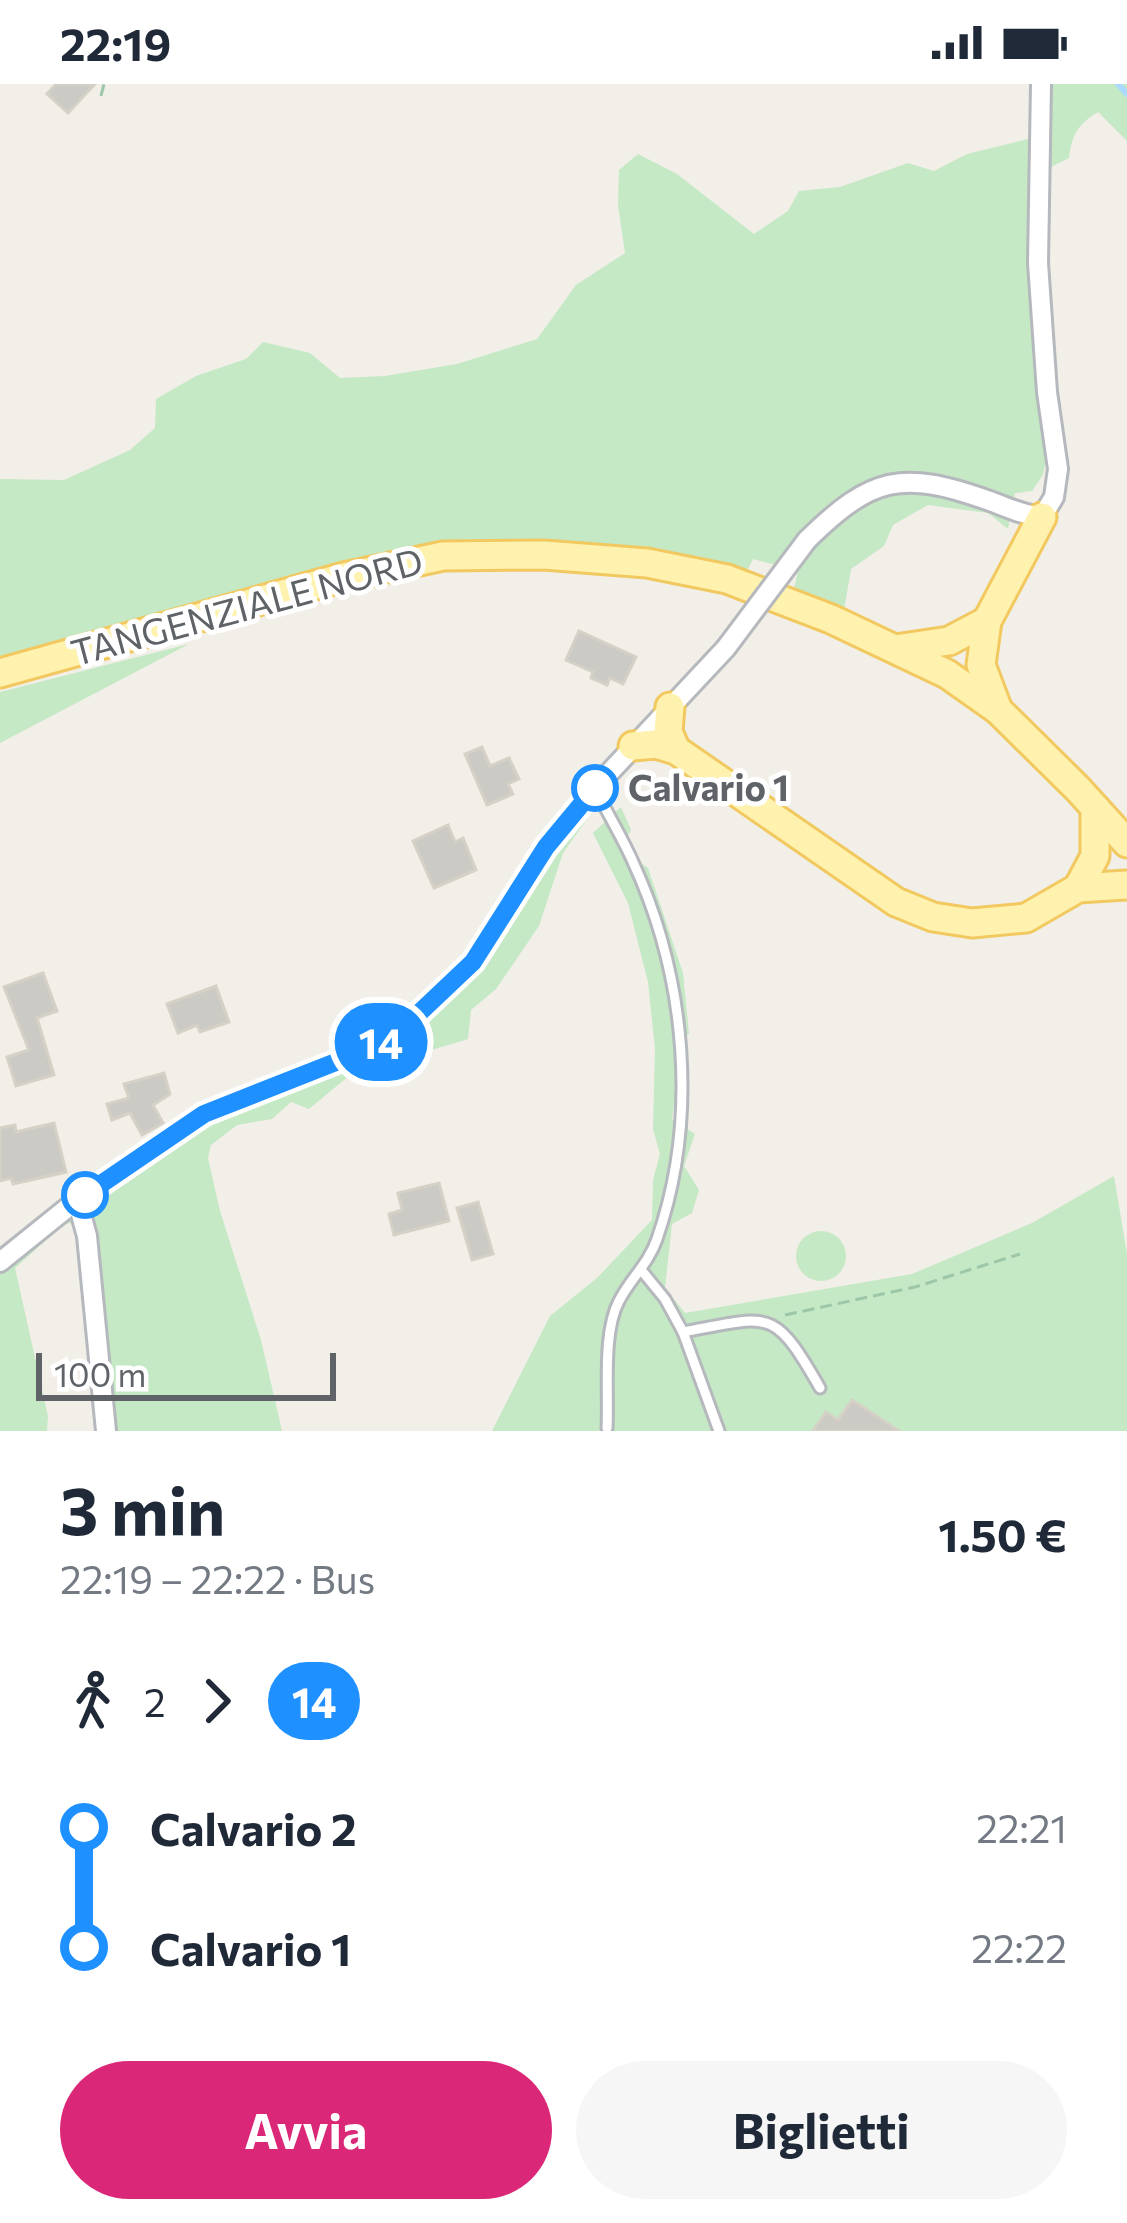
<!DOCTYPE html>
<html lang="it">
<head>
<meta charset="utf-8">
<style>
  :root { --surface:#fff; --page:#f6f6f7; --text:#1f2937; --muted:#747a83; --accent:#db2777 }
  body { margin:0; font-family:Commissioner,sans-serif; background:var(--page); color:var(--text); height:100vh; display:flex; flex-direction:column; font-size:45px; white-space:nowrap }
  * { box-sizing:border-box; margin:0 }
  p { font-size:39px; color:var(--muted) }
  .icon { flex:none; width:66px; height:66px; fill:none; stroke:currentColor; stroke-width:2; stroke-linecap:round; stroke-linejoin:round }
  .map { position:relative; height:1347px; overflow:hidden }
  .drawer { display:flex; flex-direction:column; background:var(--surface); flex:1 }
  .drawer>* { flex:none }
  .badge { padding:0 24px; border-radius:39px; font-size:42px; line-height:78px }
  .scale { position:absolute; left:36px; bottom:30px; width:300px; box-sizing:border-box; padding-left:12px; border:6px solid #5f6368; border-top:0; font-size:33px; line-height:42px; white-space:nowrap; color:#5f6368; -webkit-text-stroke:9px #fff; paint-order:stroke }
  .map>.badge { position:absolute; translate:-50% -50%; box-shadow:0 0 0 6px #fff }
  .legs { display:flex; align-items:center; gap:18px; height:132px; padding:0 60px; font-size:39px }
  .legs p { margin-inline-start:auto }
  .summary { display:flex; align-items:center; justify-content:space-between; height:204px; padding:0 60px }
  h1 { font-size:66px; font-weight:700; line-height:90px }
  .primary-button { display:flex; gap:24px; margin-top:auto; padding:24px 60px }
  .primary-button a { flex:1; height:138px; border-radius:72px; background:var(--accent); color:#fff; font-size:48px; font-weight:700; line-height:138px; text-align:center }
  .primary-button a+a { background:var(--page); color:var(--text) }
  ul { padding:0 60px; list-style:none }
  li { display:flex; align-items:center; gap:42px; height:120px; font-size:45px }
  li i { display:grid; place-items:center; width:18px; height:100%; margin:0 15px; background:currentColor }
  li i::after { content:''; width:30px; height:30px; margin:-15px; border:9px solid; border-radius:50%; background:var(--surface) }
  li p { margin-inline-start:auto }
  li:first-child i { background:linear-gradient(#0000 50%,currentColor 0) }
  li:last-child i { background:linear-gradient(currentColor 50%,#0000 0) }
  .status { display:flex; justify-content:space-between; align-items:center; height:84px; padding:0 60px; background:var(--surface); direction:ltr }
  .status svg { height:33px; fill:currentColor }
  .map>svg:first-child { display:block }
  .green { fill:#c5e8c5 }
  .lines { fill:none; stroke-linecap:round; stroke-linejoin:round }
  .stream { stroke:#aadaff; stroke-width:6 }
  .building { fill:#cccac5; stroke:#d6d1c6; stroke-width:3 }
  .lane-casing { stroke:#b5b8bc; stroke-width:15 }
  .street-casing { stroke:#b5b8bc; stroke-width:24 }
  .primary-casing { stroke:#f2c960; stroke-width:33 }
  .path { stroke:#9cc7a9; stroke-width:3; stroke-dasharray:12 6; stroke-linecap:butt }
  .lane { stroke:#fff; stroke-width:9 }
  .street { stroke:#fff; stroke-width:18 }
  .primary { stroke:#fff2af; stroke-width:27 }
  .street-bridge-casing { stroke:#b5b8bc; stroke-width:24; stroke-linecap:butt }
  .street-bridge { stroke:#fff; stroke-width:18 }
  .line-1-casing { stroke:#fff; stroke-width:27 }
  .line-1 { stroke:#1e90ff; stroke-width:18 }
  .stop-1-dot { fill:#fff; stroke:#1e90ff; stroke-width:6 }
  .labels { text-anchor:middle; stroke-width:10; stroke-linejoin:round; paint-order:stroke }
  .street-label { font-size:36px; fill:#5f6368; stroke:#fff }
  .stop-label { font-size:36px; font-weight:bold; fill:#5f6368; stroke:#fff; text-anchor:start }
</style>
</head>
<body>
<div class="status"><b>22:19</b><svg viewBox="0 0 49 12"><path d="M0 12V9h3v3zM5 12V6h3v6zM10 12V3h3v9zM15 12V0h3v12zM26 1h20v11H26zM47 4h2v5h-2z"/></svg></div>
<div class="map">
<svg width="1127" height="1347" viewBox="0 0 1127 1347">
  <rect width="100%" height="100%" fill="#f1efe8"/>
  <g class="green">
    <path d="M1033,0H1127V57L1098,28C1078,40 1072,50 1069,74L1049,84Z"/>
    <path d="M1028,55L1035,287L1047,370L1043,391L1032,407L1015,409L1008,445L988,429L928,421L893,441L884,462L851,485L844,526L793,509L798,487L753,475L744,493L564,462L469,456L276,502L0,578V395L64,396L130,366L155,344L156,315L196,292L246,275L263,258L310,269L340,294L385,292L457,280L537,255L576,201L625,169L618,121L619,86L638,70L677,90L754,150L788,127L799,107L840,103L908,79L934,87L967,70Z"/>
    <path d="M189,560L0,659V608Z"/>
    <path d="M602,702L607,707L563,769L539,842L496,905L471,926L468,955L425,968L412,943Z"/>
    <path d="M621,723L631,746L621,766L648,784L683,889L689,950L677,958L678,996L672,1035L695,1050L684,1082L699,1106L692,1129L672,1140L665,1204L685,1229L912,1190L1032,1139L1114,1092L1127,1170V1347H492L550,1232L597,1194L652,1136L653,1096L660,1070L653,1045L655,965L648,898L628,819L593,749Z"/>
    <path d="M362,981L309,1025L291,1018L272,1035L237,1041L211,1061L208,1074L220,1127L261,1256L282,1347H95L74,1138L63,1141L15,1184L48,1332L47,1347H0V1182L166,1061L238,1023Z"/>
    <circle cx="821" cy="1172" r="25"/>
  </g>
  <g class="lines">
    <path class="stream" d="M1118,0L1127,10"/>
  </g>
  <g class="building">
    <path d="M56,0H95L68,29L47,10Z"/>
    <path d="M579,547L636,573L623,600L610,594L607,601L591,594L593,588L566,576Z"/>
    <path d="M482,663L490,682L509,674L519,695L508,700L513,710L487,721L465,670Z"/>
    <path d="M448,741L455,758L463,754L476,786L434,804L413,757Z"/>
    <path d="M43,889L57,927L37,934L54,991L16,1002L7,973L29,966L4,903Z"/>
    <path d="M216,902L229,938L200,948L197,941L178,949L167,920Z"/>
    <path d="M164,989L170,1010L153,1021L163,1039L142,1051L130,1029L112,1036L107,1020L129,1014L124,1000Z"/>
    <path d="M54,1039L66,1088L13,1100L11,1094L0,1097V1044L15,1041L16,1048Z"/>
    <path d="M439,1099L449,1137L394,1151L389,1130L402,1126L398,1109Z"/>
    <path d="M478,1118L493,1170L472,1176L457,1124Z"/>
    <path d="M852,1316L899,1347H813L826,1328L838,1336Z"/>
  </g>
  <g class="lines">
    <defs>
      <g id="lane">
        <path d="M595,704C607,729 622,753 633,778C686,893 699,1034 657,1155C649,1179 630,1195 619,1217C602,1249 609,1308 607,1344"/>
        <path d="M642,1187L665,1215L683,1248"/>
        <path d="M719,1347L683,1248C771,1232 773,1222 820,1304"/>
      </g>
      <g id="street">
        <path d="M807,456C872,392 902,386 987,416C1007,423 1022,431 1042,433L1054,413L1058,385L1047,308L1038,179L1041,0"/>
        <path d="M77,1116L87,1152L106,1347"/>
        <path d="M0,1178L77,1116L204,1030L374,963L416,931L473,878L546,763L595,704L726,564"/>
      </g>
      <g id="primary">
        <path d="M895,565L949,557L987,537"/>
        <path d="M0,589L344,493L443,472L544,471L647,479L727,495L831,535L947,590L998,626L1078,705L1127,759"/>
        <path d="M670,623L668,648L676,666"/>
        <path d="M998,626L981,581L987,537L1042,433"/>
        <path d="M633,662L656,660L676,666L896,818L933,833L972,839L1026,834L1078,804L1127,801"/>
        <path d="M1078,804L1095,772V724"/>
      </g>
    </defs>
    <use href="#lane" class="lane-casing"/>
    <use href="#street" class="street-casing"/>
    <use href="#primary" class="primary-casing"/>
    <g class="path">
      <path d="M101,12L104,0"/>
      <path d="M785,1231L915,1203L1020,1170"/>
    </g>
    <use href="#lane" class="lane"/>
    <use href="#street" class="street"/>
    <use href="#primary" class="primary"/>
    <defs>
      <path id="street-bridge" d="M726,564L807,456"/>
    </defs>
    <use href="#street-bridge" class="street-bridge-casing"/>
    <use href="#street-bridge" class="street-bridge"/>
  </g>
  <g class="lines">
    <defs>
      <path id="line-1" d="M85,1111L204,1030L374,963L416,932L473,878L546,763L595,704"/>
    </defs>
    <use href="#line-1" class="line-1-casing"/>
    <use href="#line-1" class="line-1"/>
  </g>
  <g class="stop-1-dot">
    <circle cx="595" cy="704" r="21"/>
    <circle cx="85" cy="1111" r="21"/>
  </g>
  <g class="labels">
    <g class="street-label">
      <text transform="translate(247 523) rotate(-15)" y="13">TANGENZIALE NORD</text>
    </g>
    <g class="stop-label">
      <text x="628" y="717">Calvario 1</text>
    </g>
  </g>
</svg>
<div class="scale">100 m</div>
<b class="badge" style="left:381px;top:958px;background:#1e90ff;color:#fff">14</b>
</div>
<section class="drawer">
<div class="summary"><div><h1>3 min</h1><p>22:19 – 22:22 · Bus</p></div><b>1.50 €</b></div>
<div class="legs"><svg class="icon" aria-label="walk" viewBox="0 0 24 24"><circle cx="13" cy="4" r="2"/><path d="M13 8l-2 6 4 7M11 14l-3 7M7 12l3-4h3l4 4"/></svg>2<svg class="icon" aria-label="forward" viewBox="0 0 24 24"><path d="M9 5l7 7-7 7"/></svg><b class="badge" style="background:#1e90ff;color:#fff">14</b></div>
<ul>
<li><i style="color:#1e90ff"></i><b>Calvario 2</b><p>22:21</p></li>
<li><i style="color:#1e90ff"></i><b>Calvario 1</b><p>22:22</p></li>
</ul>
<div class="primary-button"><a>Avvia</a><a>Biglietti</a></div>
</section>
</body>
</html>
